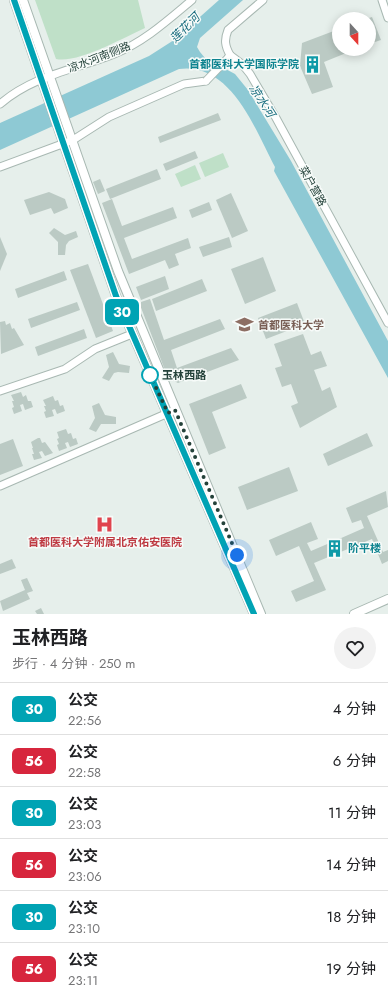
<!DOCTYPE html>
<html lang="zh">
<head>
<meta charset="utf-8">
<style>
  :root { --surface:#fff; --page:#f2f2f2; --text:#202124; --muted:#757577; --line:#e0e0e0 }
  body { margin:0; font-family:Jost,"Noto Sans SC",sans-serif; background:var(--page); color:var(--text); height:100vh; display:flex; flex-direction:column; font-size:15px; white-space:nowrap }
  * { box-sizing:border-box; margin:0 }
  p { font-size:13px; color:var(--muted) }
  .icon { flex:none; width:22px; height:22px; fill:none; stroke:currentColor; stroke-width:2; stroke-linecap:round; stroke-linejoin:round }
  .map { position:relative; height:614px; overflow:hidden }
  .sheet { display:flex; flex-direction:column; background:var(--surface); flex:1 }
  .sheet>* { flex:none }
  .badge { padding:0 8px; border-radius:6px; font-size:14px; line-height:26px }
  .needle { width:26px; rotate:159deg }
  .buttons { position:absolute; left:332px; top:12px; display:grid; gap:8px }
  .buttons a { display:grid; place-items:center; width:44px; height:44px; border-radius:50%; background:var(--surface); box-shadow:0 2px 10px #0003; font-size:20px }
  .you { position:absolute; width:20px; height:20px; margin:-10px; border:3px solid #fff; border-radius:50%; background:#1a73e8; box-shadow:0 0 0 6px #1a73e833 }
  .map>.badge { position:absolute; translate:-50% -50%; box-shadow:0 0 0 2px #fff }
  .round { display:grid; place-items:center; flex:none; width:42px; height:42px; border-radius:21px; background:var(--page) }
  .head { display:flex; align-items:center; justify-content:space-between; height:68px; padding:0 12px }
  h1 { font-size:19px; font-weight:700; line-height:30px }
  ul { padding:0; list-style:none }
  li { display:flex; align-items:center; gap:12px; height:52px; padding:0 12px; border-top:1px solid var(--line) }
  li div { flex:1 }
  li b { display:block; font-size:15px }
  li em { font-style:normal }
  li .badge { min-width:44px; font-weight:700; text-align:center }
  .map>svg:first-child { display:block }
  .green { fill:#bfe0c8 }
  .water { fill:#8ec9d4 }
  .building { fill:#bbcac4 }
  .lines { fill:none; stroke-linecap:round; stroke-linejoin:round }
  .minor-casing { stroke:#a8b8b2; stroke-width:9 }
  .tertiary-casing { stroke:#a8b8b2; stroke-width:10 }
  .minor { stroke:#fff; stroke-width:7 }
  .tertiary { stroke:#fff; stroke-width:8 }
  .minor-bridge-casing { stroke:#a8b8b2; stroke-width:9; stroke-linecap:butt }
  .minor-bridge { stroke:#fff; stroke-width:7 }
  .line-casing { stroke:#fff; stroke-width:9 }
  .line { stroke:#00a3b4; stroke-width:6 }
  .walk { stroke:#24423a; stroke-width:4; stroke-dasharray:0 7.2 }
  .stop-dot { fill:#fff; stroke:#00a3b4; stroke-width:2 }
  .labels { text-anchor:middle; stroke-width:3; stroke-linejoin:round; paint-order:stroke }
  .street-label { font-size:11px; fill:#24423a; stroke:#f7fbf9 }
  .culture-label { font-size:11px; font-weight:bold; fill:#0d838f; stroke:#f7fbf9; text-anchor:end }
  .education-label { font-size:11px; font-weight:bold; fill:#785e54; stroke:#f7fbf9; text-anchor:start }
  .stop-label { font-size:11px; font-weight:bold; fill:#24423a; stroke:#f7fbf9; text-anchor:start }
  .health-label { font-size:11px; font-weight:bold; fill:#be3a42; stroke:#f7fbf9 }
  .water-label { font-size:12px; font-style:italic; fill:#1c6f80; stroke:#f7fbf9 }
</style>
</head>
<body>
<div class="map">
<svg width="388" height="614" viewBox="0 0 388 614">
  <rect width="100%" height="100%" fill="#e6efeb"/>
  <g class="green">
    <path d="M35,0H138L145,28C125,37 77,64 56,59Z"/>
    <path d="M223,153L229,167L205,177L199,163Z"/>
    <path d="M195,165L201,179L181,187L175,174Z"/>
  </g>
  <path class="water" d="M219,0H243L200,38L197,47L200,52L205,58L235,74L248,90L291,161L388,341V378L274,171L275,167C255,129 231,62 179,69L0,150V123L149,56L174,40Z"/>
  <g class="building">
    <path d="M372,17L381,40L369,44V18Z"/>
    <path d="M339,29V49H356L324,62L333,87L312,94L300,66L302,43Z"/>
    <path d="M218,113L221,120L160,143L158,137Z"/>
    <path d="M195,151L198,158L166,171L163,164Z"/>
    <path d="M157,169L161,179L110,199L106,189Z"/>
    <path d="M100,179L105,191L98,194L93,182Z"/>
    <path d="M49,192L65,199L68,208L54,214L51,208L30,215L24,200Z"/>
    <path d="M231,193L248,231L232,238L216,200Z"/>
    <path d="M112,199L122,226L173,207L177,218L124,238L132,259L188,238L191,248L175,254L179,265L169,269L165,260L129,274L102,203Z"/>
    <path d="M209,202L212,210L192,218L189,210Z"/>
    <path d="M54,228L65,235L76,231L78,237L69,241L66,245L65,255H58V242L49,233Z"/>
    <path d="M0,237L7,254L0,271Z"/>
    <path d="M229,237L232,247L203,257L199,247Z"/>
    <path d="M263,257L276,291L245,304L231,269Z"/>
    <path d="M88,264L113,331L96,338L70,270Z"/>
    <path d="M64,271L67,280L18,298L15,289Z"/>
    <path d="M165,276L169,289L141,300L136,287Z"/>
    <path d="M202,279L207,291L156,311L152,299Z"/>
    <path d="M150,299L164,340L220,319L225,329L171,350L177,368L231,348L239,360L178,383L168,378L140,305L141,302Z"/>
    <path d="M77,302L80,310L31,328L28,319Z"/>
    <path d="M297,303L305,324L266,339L258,318Z"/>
    <path d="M5,321L6,325L10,323L12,329L14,328L24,345L1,354L0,322Z"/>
    <path d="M84,329L87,338L38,356L35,347Z"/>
    <path d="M303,334L311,355L321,351L327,366L314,370L322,391L330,387L337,407L300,428L291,406L298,403L291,384L282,387L275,368L282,366L274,344Z"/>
    <path d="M113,352L119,364L130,366L129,373L118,372L114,373L109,381L102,378L109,367L106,355Z"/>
    <path d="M241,384L247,398L212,412L226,448L209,455L189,404Z"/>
    <path d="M21,392L23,397L26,395L28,401H31L33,407L25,410L23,404L20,405L22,411L14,414L12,408L14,407L12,401H14L11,395Z"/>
    <path d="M53,396L55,401L58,400L60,406L63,405L65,411L57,414L55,409L52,410L54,416L46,418L44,412L46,411L44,406H46L43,400Z"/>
    <path d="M99,403L105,415L116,417V424H101L96,432L89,429L95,418L92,406Z"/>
    <path d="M66,429L68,434L71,433L73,439L76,438L78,444L70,447L68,442L65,443L67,448L59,451L57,445L59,444L57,439L59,438L57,432Z"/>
    <path d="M367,433L373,446L328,466L323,454Z"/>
    <path d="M38,438H40L42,443L45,442L53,453L45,456L42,451L39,452L42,458L34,460L32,454H34L32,448H33L31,442Z"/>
    <path d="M13,439L23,466L0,475V444Z"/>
    <path d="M289,467L298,491L247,510L238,487Z"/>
    <path d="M386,491L388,507L367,516L383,552L388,550V561L382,564L372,539L314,563L326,590L296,602L291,591L314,581L299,546L276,556L269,540L311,522L318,539L307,543L311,551L339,539L364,528L361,520L352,523L346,508Z"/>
    <path d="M12,559L16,568L0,574V564Z"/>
    <path d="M27,578L33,591L27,593L30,599L3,611L0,601L25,590L21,580Z"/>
    <path d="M41,608L44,614H37L35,611Z"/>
  </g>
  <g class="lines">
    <defs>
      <g id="minor">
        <path d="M382,0L388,18"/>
        <path d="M230,55C225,46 224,40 228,30L263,0"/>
        <path d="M228,58L230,55L242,64L250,74L276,118L388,323"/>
        <path d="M0,104C34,75 74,70 114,54C144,42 168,20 192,0"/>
        <path d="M0,167L73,140L109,117L184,84L206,81"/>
        <path d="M0,391L65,369L95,349L132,334"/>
        <path d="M0,486L175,410"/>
      </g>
      <g id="tertiary">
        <path d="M14,0L116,296L254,614"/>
        <path d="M23,0L118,271L261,614"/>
        <path d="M354,614L388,599"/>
      </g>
    </defs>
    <use href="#minor" class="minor-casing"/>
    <use href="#tertiary" class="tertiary-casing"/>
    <use href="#minor" class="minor"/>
    <use href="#tertiary" class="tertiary"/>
    <defs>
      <path id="minor-bridge" d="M206,81L228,58"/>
    </defs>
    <use href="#minor-bridge" class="minor-bridge-casing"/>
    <use href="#minor-bridge" class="minor-bridge"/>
  </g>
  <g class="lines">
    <defs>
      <path id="line" d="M14,0L116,296L254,614"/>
    </defs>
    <use href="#line" class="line-casing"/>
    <use href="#line" class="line"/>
    <path class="walk" d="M150,375L168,413L175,410L237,555"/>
  </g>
  <defs>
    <symbol id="building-bare" viewBox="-9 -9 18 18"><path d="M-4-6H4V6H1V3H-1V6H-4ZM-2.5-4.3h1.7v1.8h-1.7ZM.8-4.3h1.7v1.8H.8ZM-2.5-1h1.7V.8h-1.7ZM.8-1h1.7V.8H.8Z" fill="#0f9aa8" stroke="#f7fbf9" stroke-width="2.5" paint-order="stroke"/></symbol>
    <symbol id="university-bare" viewBox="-9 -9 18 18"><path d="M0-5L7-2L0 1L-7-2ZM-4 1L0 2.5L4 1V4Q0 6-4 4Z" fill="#8d6e63" stroke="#f7fbf9" stroke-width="2.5" paint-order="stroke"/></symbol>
    <symbol id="hospital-bare" viewBox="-9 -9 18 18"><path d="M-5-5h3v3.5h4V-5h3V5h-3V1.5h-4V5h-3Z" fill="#e0444e" stroke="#f7fbf9" stroke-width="2.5" paint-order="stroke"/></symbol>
  </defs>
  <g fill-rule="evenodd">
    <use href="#building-bare" x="300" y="52" width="25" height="25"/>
    <use href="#university-bare" x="232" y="312" width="25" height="25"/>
    <use href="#hospital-bare" x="92" y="512" width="25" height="25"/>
    <use href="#building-bare" x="322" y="536" width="25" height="25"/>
  </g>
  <circle class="stop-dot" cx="150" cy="375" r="8"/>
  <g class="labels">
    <g class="street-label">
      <text transform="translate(99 57) rotate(-21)" y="4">凉水河南侧路</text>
      <text transform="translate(313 186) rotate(61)" y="4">菜户营路</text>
    </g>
    <g class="culture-label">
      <text x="299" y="68">首都医科大学国际学院</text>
      <text x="348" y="552" text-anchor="start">阶平楼</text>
    </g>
    <g class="education-label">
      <text x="258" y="329">首都医科大学</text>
    </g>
    <g class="stop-label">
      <text x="162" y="379">玉林西路</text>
    </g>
    <g class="health-label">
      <text x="105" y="546">首都医科大学附属北京佑安医院</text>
    </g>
    <g class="water-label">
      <text transform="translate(185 28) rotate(-45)" y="4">莲花河</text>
      <text transform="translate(262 101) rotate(57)" y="4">凉水河</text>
    </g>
  </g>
</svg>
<div class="buttons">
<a><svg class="needle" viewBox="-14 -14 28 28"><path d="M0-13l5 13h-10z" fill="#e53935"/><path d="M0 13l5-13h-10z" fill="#757577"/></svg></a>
</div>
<div class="you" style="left:237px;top:555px"></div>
<b class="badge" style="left:122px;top:312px;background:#00a3b4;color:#fff">30</b>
</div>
<section class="sheet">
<div class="head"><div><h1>玉林西路</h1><p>步行 · 4 分钟 · 250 m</p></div><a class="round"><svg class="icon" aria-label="heart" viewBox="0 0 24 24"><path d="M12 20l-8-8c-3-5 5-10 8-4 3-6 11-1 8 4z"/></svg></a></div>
<ul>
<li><span class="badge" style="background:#00a3b4;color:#fff">30</span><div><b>公交</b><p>22:56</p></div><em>4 分钟</em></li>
<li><span class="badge" style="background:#d7263d;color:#fff">56</span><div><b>公交</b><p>22:58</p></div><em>6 分钟</em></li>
<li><span class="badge" style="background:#00a3b4;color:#fff">30</span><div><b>公交</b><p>23:03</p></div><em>11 分钟</em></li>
<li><span class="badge" style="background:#d7263d;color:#fff">56</span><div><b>公交</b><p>23:06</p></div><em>14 分钟</em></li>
<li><span class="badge" style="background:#00a3b4;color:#fff">30</span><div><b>公交</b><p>23:10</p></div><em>18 分钟</em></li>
<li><span class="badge" style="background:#d7263d;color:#fff">56</span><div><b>公交</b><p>23:11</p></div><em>19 分钟</em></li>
</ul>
</section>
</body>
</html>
